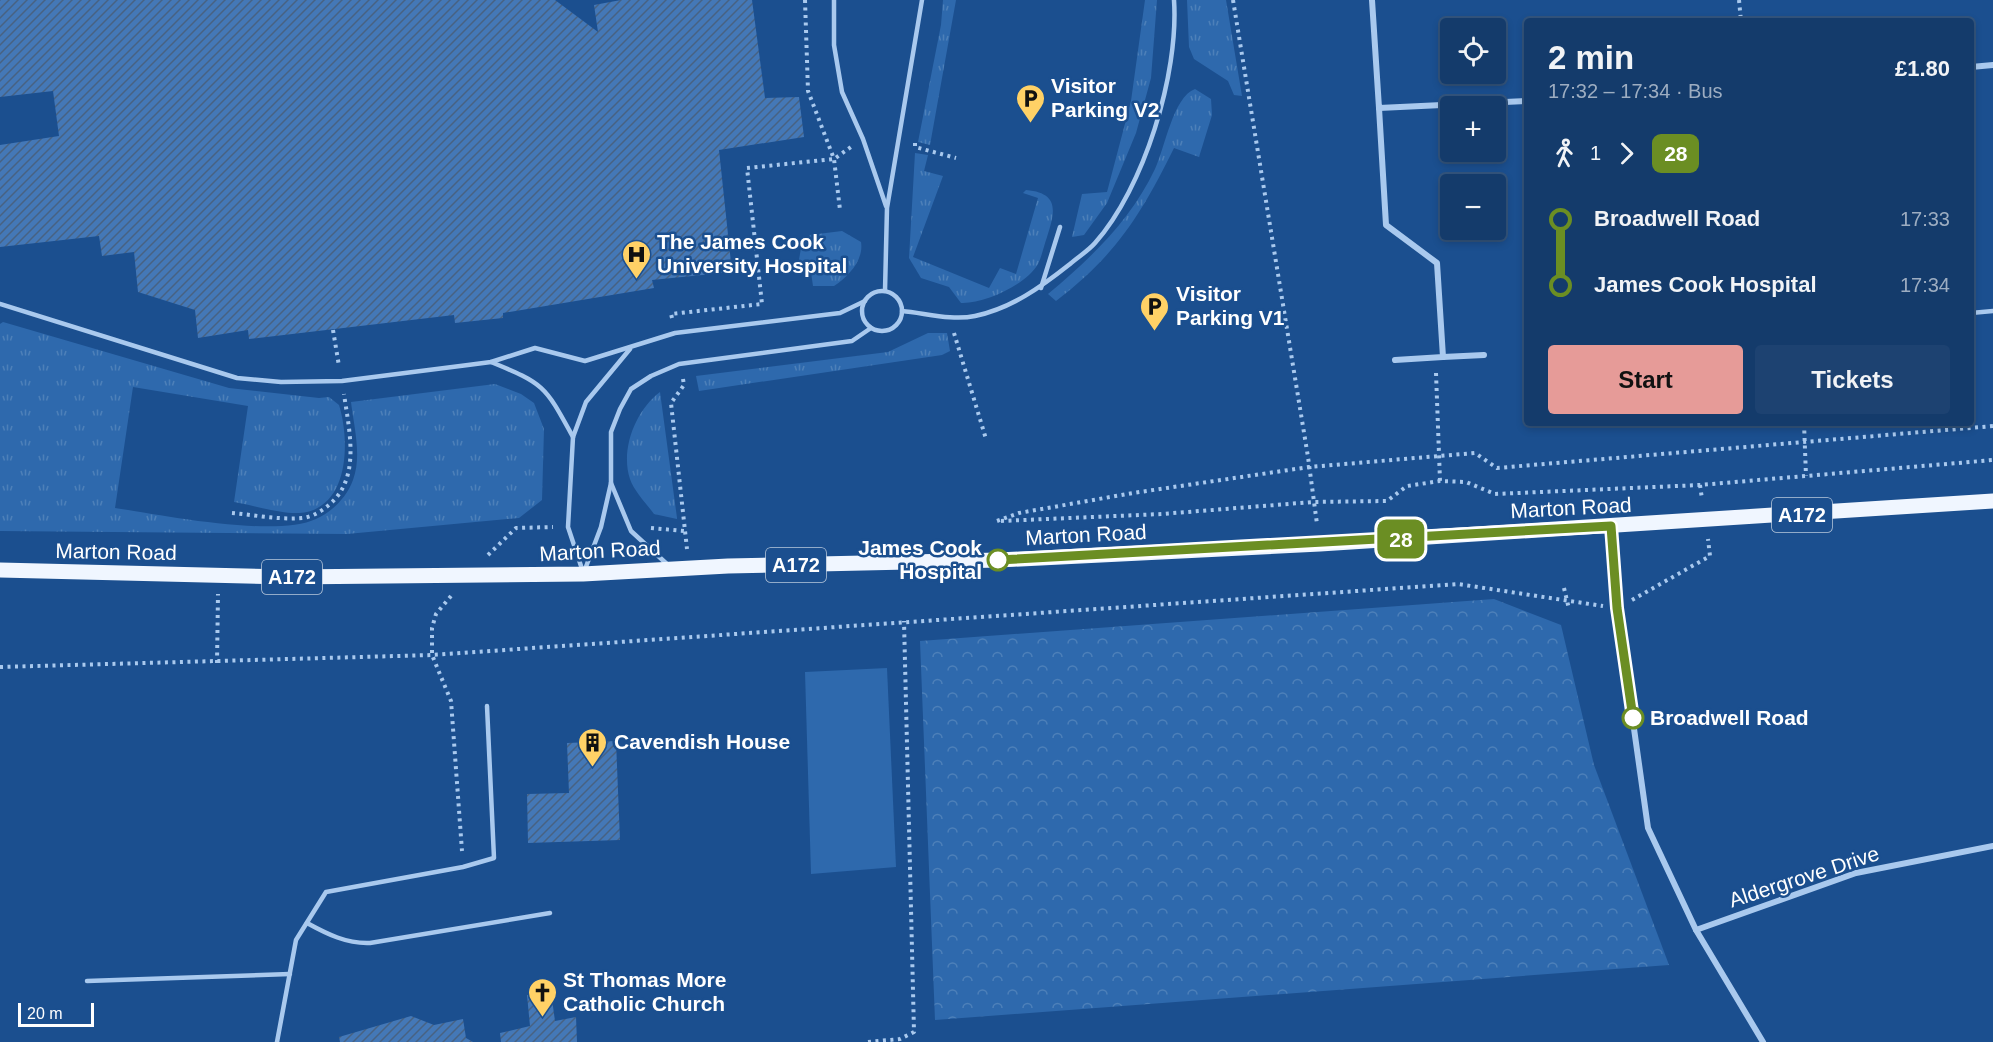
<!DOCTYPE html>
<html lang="en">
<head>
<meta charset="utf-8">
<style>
  :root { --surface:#143b6b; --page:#1d4271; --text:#f1f3f6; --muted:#9dadc1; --line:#33557e; --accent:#e69b98 }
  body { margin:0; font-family:Arial,sans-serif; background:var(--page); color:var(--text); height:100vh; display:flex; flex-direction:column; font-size:22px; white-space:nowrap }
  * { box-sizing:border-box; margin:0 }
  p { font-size:20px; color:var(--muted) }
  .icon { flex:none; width:33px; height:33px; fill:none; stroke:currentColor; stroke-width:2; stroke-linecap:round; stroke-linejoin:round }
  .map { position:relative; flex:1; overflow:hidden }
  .details { position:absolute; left:1524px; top:18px; width:450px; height:408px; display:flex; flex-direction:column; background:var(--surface); border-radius:6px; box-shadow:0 3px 9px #0003,0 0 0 2px var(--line) }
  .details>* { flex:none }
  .badge { padding:0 12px; border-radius:9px; font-size:21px; line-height:39px }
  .controls { position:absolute; left:1440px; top:18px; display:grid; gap:12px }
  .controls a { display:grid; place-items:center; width:66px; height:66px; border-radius:6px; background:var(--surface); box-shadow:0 3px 9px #0003,0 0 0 2px var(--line); font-size:30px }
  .scale { position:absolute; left:18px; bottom:15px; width:76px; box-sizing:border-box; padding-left:6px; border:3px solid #fff; border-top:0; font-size:16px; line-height:21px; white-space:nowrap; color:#fff; -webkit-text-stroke:4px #1b4f8f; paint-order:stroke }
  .map>.badge { position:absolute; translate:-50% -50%; box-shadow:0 0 0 3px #fff }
  .legs { display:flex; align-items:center; gap:9px; height:66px; padding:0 24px; font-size:20px }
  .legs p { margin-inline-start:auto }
  .head { display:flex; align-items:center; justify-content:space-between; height:102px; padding:0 24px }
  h1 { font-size:33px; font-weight:800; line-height:45px }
  .action { display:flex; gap:12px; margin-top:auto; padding:12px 24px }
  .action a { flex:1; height:69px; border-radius:6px; background:var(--accent); color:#111; font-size:24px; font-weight:800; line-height:69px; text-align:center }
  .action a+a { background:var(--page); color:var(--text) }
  ul { padding:0 24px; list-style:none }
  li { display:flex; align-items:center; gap:21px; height:66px; font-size:22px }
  li i { display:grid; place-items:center; width:9px; height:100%; margin:0 8px; background:currentColor }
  li i::after { content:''; width:15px; height:15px; margin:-8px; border:4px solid; border-radius:50%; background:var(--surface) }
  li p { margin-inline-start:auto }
  li:first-child i { background:linear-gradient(#0000 50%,currentColor 0) }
  li:last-child i { background:linear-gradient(currentColor 50%,#0000 0) }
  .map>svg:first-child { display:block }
  .grass { fill:url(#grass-tufts) }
  .forest { fill:url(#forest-crowns) }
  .pitch { fill:#2e69ad }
  .building { fill:url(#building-hatch) }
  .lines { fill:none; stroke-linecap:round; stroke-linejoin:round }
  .path { stroke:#a9c9ee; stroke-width:4; stroke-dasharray:3 4.5; stroke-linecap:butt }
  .service { stroke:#a9c9ee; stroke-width:4.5 }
  .minor { stroke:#a9c9ee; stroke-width:6 }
  .primary { stroke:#f0f6ff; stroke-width:15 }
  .line-1-casing { stroke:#fff; stroke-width:14 }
  .line-1 { stroke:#6b8e23; stroke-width:9 }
  .stop-1-dot { fill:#fff; stroke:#6b8e23; stroke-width:3 }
  .labels { text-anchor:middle; stroke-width:5; stroke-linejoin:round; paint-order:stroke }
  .shield { fill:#1b4f8f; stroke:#bbcadd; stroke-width:1.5 }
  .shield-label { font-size:20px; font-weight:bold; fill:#fff }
  .poi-label { font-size:21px; font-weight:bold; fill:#fff; stroke:#1b4f8f; text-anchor:start }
  .street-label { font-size:21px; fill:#fff; stroke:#1b4f8f }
  .stop-label { font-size:21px; font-weight:bold; fill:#fff; stroke:#1b4f8f; text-anchor:end }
</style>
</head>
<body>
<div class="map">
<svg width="1993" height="1042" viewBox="0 0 1993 1042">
  <defs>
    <pattern id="grass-tufts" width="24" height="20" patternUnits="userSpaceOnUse" patternTransform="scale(1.5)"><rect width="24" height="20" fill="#2e69ad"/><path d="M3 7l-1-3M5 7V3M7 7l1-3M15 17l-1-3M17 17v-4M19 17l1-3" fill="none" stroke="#4d80b9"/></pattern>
    <pattern id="forest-crowns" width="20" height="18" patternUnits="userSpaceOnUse" patternTransform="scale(1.5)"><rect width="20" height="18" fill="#2e69ad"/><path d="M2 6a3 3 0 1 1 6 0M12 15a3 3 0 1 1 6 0" fill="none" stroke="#4d80b9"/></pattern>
    <pattern id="building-hatch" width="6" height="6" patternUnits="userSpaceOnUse" patternTransform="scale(1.5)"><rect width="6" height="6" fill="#4478b7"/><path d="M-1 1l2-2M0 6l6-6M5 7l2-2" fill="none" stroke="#486282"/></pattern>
  </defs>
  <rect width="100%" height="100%" fill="#1b4f8f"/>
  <g class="grass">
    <path d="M943,0H956L930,145L918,142L941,25Z"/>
    <path d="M1145,0H1157L1151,78L1136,133L1107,203L1084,235L1072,237L1082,194L1107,192L1131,101Z"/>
    <path d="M1187,0H1226L1242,96L1234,95L1228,81L1194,59L1189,47Z"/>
    <path d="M1195,89L1211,99L1212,115L1199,157L1174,148C1141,215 1116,255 1056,301L1048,294C1090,259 1131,220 1155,169C1165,148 1173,97 1195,89Z"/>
    <path d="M915,153L928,155L924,171L943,176L913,257L989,288L1000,268L1016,274L1038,198L1023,193L1026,190C1060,193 1055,212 1047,237C1044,245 1042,256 1038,264C1026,285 984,304 961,303L949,287L921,278L909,258Z"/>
    <path d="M842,231L861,242C864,260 848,277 834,286H813L810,265H798L802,243L810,235Z"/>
    <path d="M3,322L229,388L319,398L329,397L339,405C350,440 350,510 299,513C281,514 252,505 234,502L248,406L133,387L115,508C162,515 275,538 316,519C332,512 347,497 353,480C362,456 354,427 351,402L495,384L521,394L534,403L544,429L542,500L519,518L347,534L0,531V324Z"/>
    <path d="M928,333H947L950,351L942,355L699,391L696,376L888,352Z"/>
    <path d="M660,392L677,518V519L654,514C646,503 634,491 630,479C620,449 636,410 660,392Z"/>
  </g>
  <path class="forest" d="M1494,599L1561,625L1594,765L1669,965L935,1020L920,641Z"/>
  <path class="pitch" d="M887,668L896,867L811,874L805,672Z"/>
  <g class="building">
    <path d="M0,0H555L598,32L594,5L621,0H752L765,98L799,97L804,137L719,150L732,272L652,280L654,288L503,313V318L455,323L454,315L249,339L248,330L198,338L195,310L138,292L134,252L102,256L99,236L0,247V145L59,136L53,91L0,97Z"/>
    <path d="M616,741L620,840L528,843L527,794L569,793L567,743Z"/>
    <path d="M551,992L555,1021L576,1017L577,1042H501L500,1033L530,1026L527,995Z"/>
    <path d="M411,1016L434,1025L463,1019L466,1038L473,1042H340L339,1037Z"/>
  </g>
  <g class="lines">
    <g class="path">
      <path d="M805,0L808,91L834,159L840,210"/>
      <path d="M1233,0L1308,457L1317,524"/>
      <path d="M1739,0L1741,21"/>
      <path d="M915,143V147L956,158"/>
      <path d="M672,318L671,314L762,304L747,168L834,159L851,147"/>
      <path d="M333,330L339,366"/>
      <path d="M954,333L986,439"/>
      <path d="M1436,373L1440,481"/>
      <path d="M683,379L684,385L671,403L687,549"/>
      <path d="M1804,423L1806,476"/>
      <path d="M1700,485L1702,499"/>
      <path d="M232,513C255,515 279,520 302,518C312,517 322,511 330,504C361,477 349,430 344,394"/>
      <path d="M997,521L1019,513L1133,493L1309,467L1475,453L1497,468L1993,426"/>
      <path d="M1001,521L1162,514L1313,502L1387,501L1407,486L1440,481L1466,482L1495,494L1700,485L1993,460"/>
      <path d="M651,528L684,531"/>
      <path d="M488,555L516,528L553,527"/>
      <path d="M1564,588L1569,609"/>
      <path d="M451,596L436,614L432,628V655L451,701L462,851"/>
      <path d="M1632,600L1710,556L1708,539"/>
      <path d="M217,663L218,594"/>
      <path d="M0,667L432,655L1458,584L1603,606"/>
      <path d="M868,1042L900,1039L914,1032L904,621"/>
    </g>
    <g class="service">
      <path d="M834,0V45L842,92L863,139L886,206"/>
      <path d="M1041,288L1060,227"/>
      <path d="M885,291L887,208L922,0"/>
      <circle cx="882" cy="311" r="20"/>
      <path d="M0,304L237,378L281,382L342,381L468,365L491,362L535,348L585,361L675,333L840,313L865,301"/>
      <path d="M902,311C925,313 952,321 975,316C1012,308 1041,287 1070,264C1078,257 1088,251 1095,243C1144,188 1179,74 1174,0"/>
      <path d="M1971,313L1993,311"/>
      <path d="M491,362C545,384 545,386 573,437"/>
      <path d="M611,483L631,531L668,565"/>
      <path d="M583,572L568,527L573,437L586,402L630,349"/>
      <path d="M584,572L601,527L611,483V432L620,409L631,389L651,376L679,364L852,341L871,328"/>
      <path d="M307,923C327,934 347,944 370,943L550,913"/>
      <path d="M87,981L290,974"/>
      <path d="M277,1042L296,940L326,892L463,867L494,858L487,706"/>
    </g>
    <g class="minor">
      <path d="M1372,0L1379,108L1527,101"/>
      <path d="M1971,67L1993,65"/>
      <path d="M1379,108L1386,225L1437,263L1443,357L1395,360"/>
      <path d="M1443,357L1484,355"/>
      <path d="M1611,527L1617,608L1648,828L1696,930L1763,1042"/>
      <path d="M1696,930L1856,873L1993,846"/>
    </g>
    <path class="primary" d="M0,570L288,577L583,574L728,566L999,560L1320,544L1993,501"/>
  </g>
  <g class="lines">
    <defs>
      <path id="line-1" d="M998,560L1611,526L1617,608L1633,718"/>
    </defs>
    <use href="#line-1" class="line-1-casing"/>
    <use href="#line-1" class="line-1"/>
  </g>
  <defs>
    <symbol id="parking-pin" viewBox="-11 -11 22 30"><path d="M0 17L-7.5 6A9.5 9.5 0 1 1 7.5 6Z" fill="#ffd166" stroke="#1b4f8f"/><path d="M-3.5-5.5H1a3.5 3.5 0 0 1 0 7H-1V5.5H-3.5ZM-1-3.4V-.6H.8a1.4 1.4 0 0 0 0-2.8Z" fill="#111"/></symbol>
    <symbol id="hospital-pin" viewBox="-11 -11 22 30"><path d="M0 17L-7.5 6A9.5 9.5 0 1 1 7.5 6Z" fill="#ffd166" stroke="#1b4f8f"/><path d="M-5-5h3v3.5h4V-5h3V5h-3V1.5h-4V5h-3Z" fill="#111"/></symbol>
    <symbol id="building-pin" viewBox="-11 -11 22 30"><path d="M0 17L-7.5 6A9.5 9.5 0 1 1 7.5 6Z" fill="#ffd166" stroke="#1b4f8f"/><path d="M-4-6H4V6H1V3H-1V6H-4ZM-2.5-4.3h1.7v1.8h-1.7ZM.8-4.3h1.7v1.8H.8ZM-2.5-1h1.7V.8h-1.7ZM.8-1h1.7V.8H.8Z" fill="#111"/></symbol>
    <symbol id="church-pin" viewBox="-11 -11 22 30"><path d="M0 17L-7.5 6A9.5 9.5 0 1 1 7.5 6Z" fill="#ffd166" stroke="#1b4f8f"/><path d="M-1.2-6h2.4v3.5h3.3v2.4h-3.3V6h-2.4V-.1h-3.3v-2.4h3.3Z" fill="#111"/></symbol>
  </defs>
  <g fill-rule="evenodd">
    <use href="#parking-pin" x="1014" y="82" width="33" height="45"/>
    <use href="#hospital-pin" x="620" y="238" width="33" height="45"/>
    <use href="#parking-pin" x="1138" y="290" width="33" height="45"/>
    <use href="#building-pin" x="576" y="726" width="33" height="45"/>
    <use href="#church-pin" x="526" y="976" width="33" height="45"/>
  </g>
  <g class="stop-1-dot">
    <circle cx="998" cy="560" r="10"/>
    <circle cx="1633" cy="718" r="10"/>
  </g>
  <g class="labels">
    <g class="shield">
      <rect x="1772" y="498" width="60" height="34" rx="4.5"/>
      <rect x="766" y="548" width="60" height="34" rx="4.5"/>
      <rect x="262" y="560" width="60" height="34" rx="4.5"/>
    </g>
    <g class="shield-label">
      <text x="1802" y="522">A172</text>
      <text x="796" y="572">A172</text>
      <text x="292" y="584">A172</text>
    </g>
    <g class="poi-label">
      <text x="1051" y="93">Visitor<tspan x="1051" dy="24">Parking V2</tspan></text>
      <text x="657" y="249">The James Cook<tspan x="657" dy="24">University Hospital</tspan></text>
      <text x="1176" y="301">Visitor<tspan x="1176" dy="24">Parking V1</tspan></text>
      <text x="614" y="749">Cavendish House</text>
      <text x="563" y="987">St Thomas More<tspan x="563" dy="24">Catholic Church</tspan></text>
    </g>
    <g class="street-label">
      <text transform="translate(1571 508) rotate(-3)" y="7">Marton Road</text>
      <text transform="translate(1086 535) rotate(-3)" y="7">Marton Road</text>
      <text transform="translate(600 551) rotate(-3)" y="7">Marton Road</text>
      <text transform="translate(116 552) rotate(1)" y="7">Marton Road</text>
      <text transform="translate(1804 877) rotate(-18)" y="7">Aldergrove Drive</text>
    </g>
    <g class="stop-label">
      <text x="982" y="555">James Cook<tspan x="982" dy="24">Hospital</tspan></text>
      <text x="1650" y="725" text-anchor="start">Broadwell Road</text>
    </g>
  </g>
</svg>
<div class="controls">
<a><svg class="icon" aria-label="locate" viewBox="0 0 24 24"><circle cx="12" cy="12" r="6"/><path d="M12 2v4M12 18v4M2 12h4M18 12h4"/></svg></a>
<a>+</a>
<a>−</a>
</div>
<div class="scale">20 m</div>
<b class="badge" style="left:1401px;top:539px;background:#6b8e23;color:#fff">28</b>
<section class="details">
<div class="head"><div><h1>2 min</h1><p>17:32 – 17:34 · Bus</p></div><b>£1.80</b></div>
<div class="legs"><svg class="icon" aria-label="walk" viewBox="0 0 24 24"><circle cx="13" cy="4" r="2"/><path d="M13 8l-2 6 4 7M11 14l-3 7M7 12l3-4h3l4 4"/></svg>1<svg class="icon" aria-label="forward" viewBox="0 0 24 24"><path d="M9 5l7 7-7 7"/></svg><b class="badge" style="background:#6b8e23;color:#fff">28</b></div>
<ul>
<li><i style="color:#6b8e23"></i><b>Broadwell Road</b><p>17:33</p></li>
<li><i style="color:#6b8e23"></i><b>James Cook Hospital</b><p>17:34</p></li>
</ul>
<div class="action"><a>Start</a><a>Tickets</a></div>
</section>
</div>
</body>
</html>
